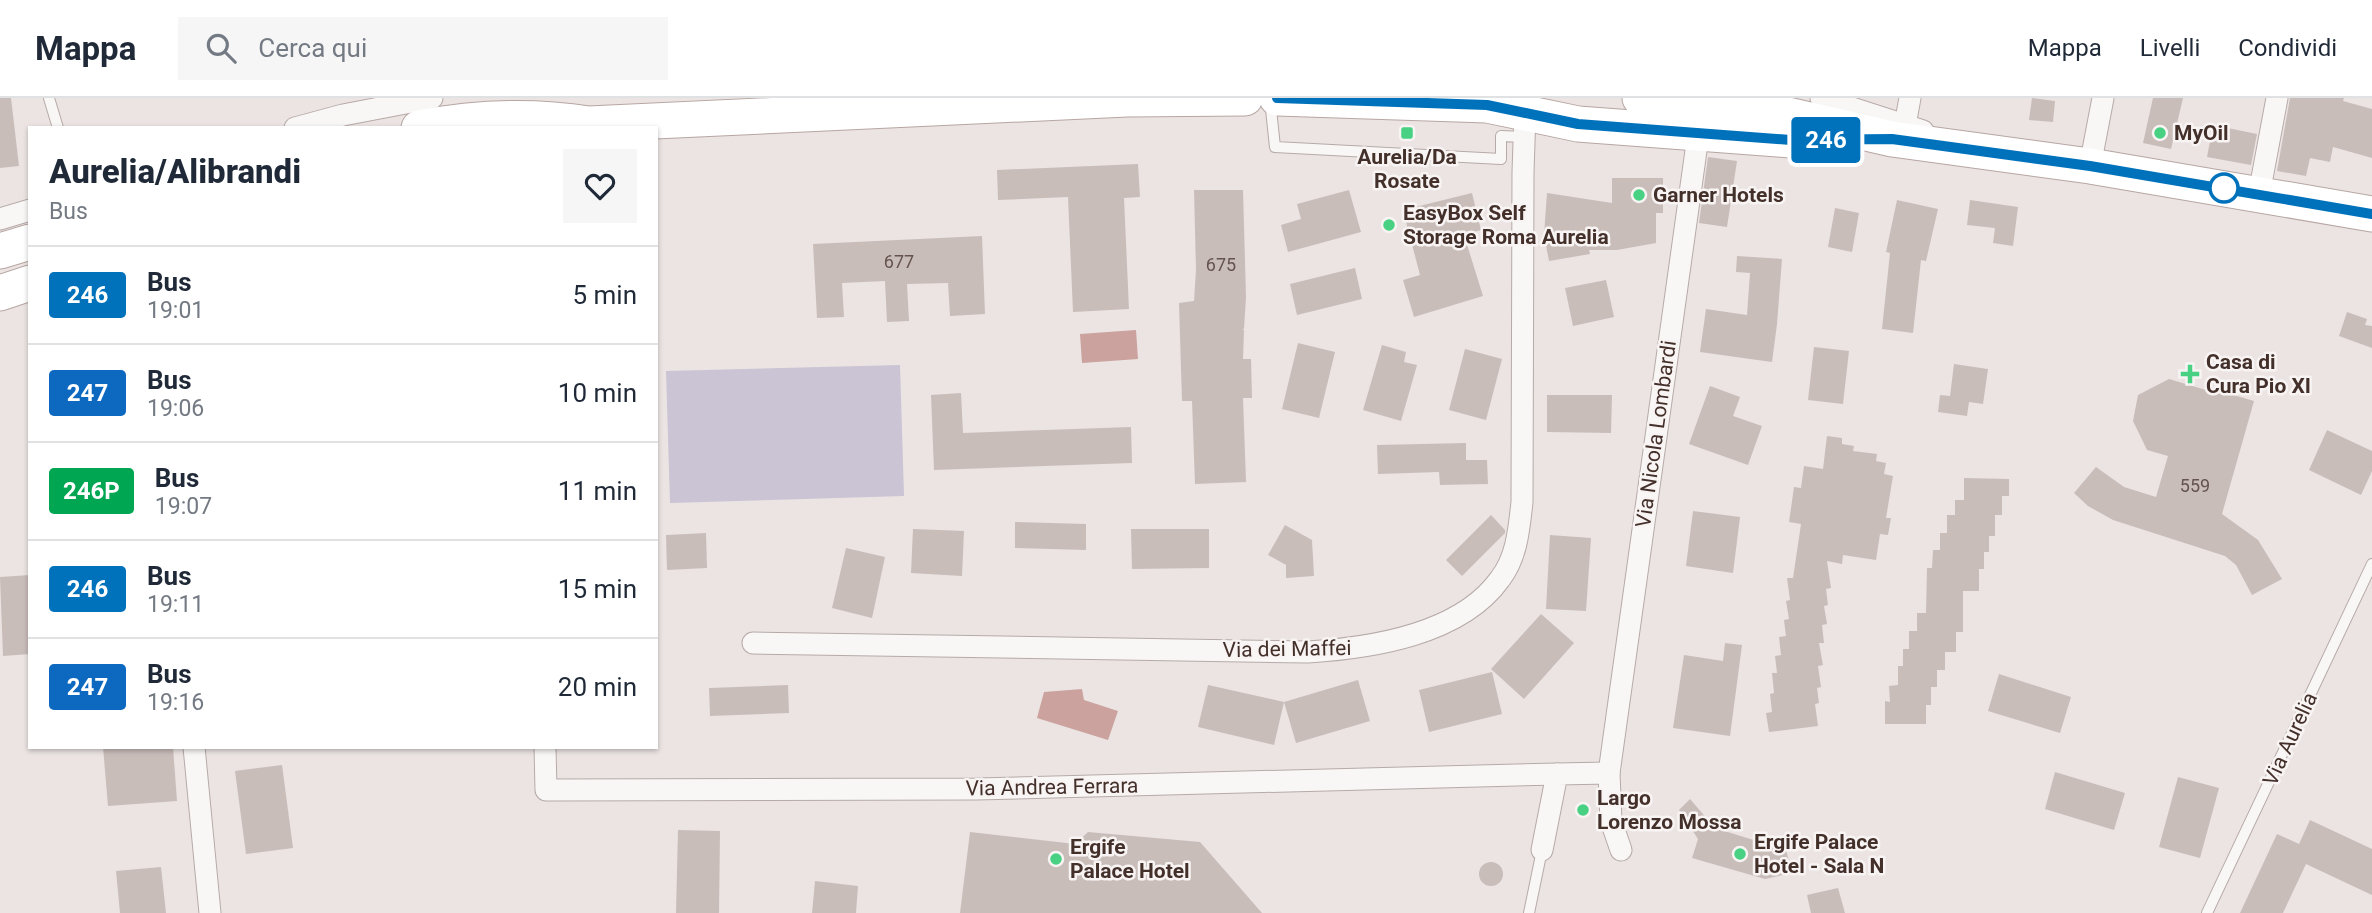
<!DOCTYPE html>
<html lang="it">
<head>
<meta charset="utf-8">
<style>
  :root { --surface:#fff; --page:#f6f6f7; --text:#1f2937; --muted:#747a83; --line:#e0e1e3 }
  body { margin:0; font-family:Roboto,sans-serif; background:var(--page); color:var(--text); height:100vh; display:flex; flex-direction:column; font-size:26px; white-space:nowrap }
  * { box-sizing:border-box; margin:0 }
  p { font-size:23px; color:var(--muted) }
  .icon { flex:none; width:38px; height:38px; fill:none; stroke:currentColor; stroke-width:2; stroke-linecap:round; stroke-linejoin:round }
  .map { position:relative; flex:1; overflow:hidden }
  .side { position:absolute; left:28px; top:28px; width:630px; height:623px; display:flex; flex-direction:column; background:var(--surface); border-radius:0px; box-shadow:0 2px 5px #0004 }
  .side>* { flex:none }
  .badge { padding:0 14px; border-radius:5px; font-size:24px; line-height:46px }
  .map>.badge { position:absolute; translate:-50% -50%; box-shadow:0 0 0 4px #fff }
  .round { display:grid; place-items:center; flex:none; width:74px; height:74px; border-radius:0px; background:var(--page) }
  .overview { display:flex; align-items:center; justify-content:space-between; height:119px; padding:0 21px }
  h1 { font-size:33px; font-weight:800; line-height:52px }
  ul { padding:0; list-style:none }
  li { display:flex; align-items:center; gap:21px; height:98px; padding:0 21px; border-top:2px solid var(--line) }
  li div { flex:1 }
  li b { display:block; font-size:26px }
  li em { font-style:normal }
  li .badge { min-width:77px; font-weight:700; text-align:center }
  header { display:flex; align-items:center; gap:42px; box-sizing:border-box; height:98px; padding:0 35px; background:var(--surface); border-bottom:2px solid var(--line) }
  header strong { font-size:33px }
  nav { display:flex; gap:38px; margin-inline-start:auto; font-size:24px }
  .search { width:490px; height:63px; background:var(--page); display:flex; align-items:center; gap:18px; box-sizing:border-box; padding:0 24px; border-radius:0px; color:var(--muted); font-size:26px }
  .map>svg:first-child { display:block }
  .green { fill:#cac4d5 }
  .water { fill:#cba29e }
  .building { fill:#c9bdba }
  .lines { fill:none; stroke-linecap:round; stroke-linejoin:round }
  .lane-casing { stroke:#b6aaa8; stroke-width:12 }
  .street-casing { stroke:#b6aaa8; stroke-width:23 }
  .primary-casing { stroke:#b7a6a2; stroke-width:37 }
  .lane { stroke:#f9f7f6; stroke-width:10 }
  .street { stroke:#f9f7f6; stroke-width:21 }
  .primary { stroke:#fff; stroke-width:35 }
  .line-casing { stroke:#fff; stroke-width:16 }
  .line { stroke:#0072bc; stroke-width:10 }
  .poi-dot { fill:#48d083; stroke:#f8f4f3; stroke-width:2.5 }
  .stop-dot { fill:#fff; stroke:#0072bc; stroke-width:3.5 }
  .labels { text-anchor:middle; stroke-width:5; stroke-linejoin:round; paint-order:stroke }
  .number-label { font-size:18px; fill:#65534e }
  .poi-label { font-size:21px; font-weight:bold; fill:#44302a; stroke:#f8f4f3; text-anchor:start }
  .street-label { font-size:21px; fill:#44302a; stroke:#f8f4f3 }
</style>
</head>
<body>
<header>
<strong>Mappa</strong>
<div class="search"><svg class="icon" aria-label="search" viewBox="0 0 24 24"><circle cx="10" cy="10" r="6"/><path d="M15 15l6 6"/></svg>Cerca qui</div>
<nav><a>Mappa</a><a>Livelli</a><a>Condividi</a></nav>
</header>
<div class="map">
<svg width="2372" height="815" viewBox="0 0 2372 815">
  <rect width="100%" height="100%" fill="#ebe4e3"/>
  <path class="green" d="M900,267L904,398L670,405L666,273Z"/>
  <g class="water">
    <path d="M1136,232L1138,261L1082,265L1080,236Z"/>
    <path d="M1082,591L1084,602L1118,613L1108,642L1037,620L1044,594Z"/>
  </g>
  <g class="building">
    <path d="M0,0H11L19,68L0,70Z"/>
    <path d="M2032,0L2055,3L2053,24L2029,22Z"/>
    <path d="M2153,0H2183L2171,51L2143,45Z"/>
    <path d="M2290,0H2344L2343,3L2372,11V60L2333,49L2330,64L2310,60L2306,78L2277,73Z"/>
    <path d="M2213,27L2257,36L2251,67L2207,59Z"/>
    <path d="M1708,59L1737,63L1727,129L1699,125Z"/>
    <path d="M1138,66L1140,99L1124,100L1129,211L1073,214L1068,99L998,102L997,72Z"/>
    <path d="M1612,80H1663V115H1656V145L1617,152H1589L1590,156L1549,163L1544,137L1547,95L1612,105Z"/>
    <path d="M1194,92H1243L1246,199L1244,231H1242L1244,232L1243,261H1251L1252,300H1243L1246,384L1195,386L1192,303H1182L1179,205L1194,203L1196,172Z"/>
    <path d="M1349,92L1361,134L1288,154L1281,127L1301,121L1297,106Z"/>
    <path d="M1472,95L1481,132L1464,137L1483,198L1414,219L1403,182L1420,177L1403,112Z"/>
    <path d="M1897,102L1938,111L1926,163L1921,162L1913,235L1882,231L1890,155L1886,154Z"/>
    <path d="M1970,102L2018,109L2013,148L1993,145L1995,130L1967,127Z"/>
    <path d="M1835,110L1859,115L1852,154L1828,149Z"/>
    <path d="M982,138L985,216L950,218L948,185L907,186L909,223L887,224L885,183L842,185L844,219L817,220L813,146Z"/>
    <path d="M1737,158L1782,161L1777,226L1772,264L1700,254L1706,211L1747,217L1750,175L1736,174Z"/>
    <path d="M1355,170L1362,201L1297,217L1290,186Z"/>
    <path d="M1606,182L1614,219L1573,228L1565,190Z"/>
    <path d="M2347,214L2367,221L2365,227L2372,228V250L2339,238Z"/>
    <path d="M1298,245L1335,254L1319,320L1282,311Z"/>
    <path d="M1382,247L1406,254L1404,264L1417,267L1401,323L1363,312Z"/>
    <path d="M1814,249L1849,253L1843,306L1808,302Z"/>
    <path d="M1465,251L1502,261L1486,322L1449,312Z"/>
    <path d="M1954,266L1988,271L1983,306L1969,304L1967,318L1938,314L1940,297L1950,298Z"/>
    <path d="M2169,281L2216,295L2217,292L2254,303L2222,416L2258,442L2282,481L2252,497L2236,467L2225,458L2113,422L2088,408L2074,395L2096,369L2124,389L2156,399L2168,358L2147,352L2133,323L2138,297Z"/>
    <path d="M1710,288L1740,299L1733,318L1762,328L1748,367L1689,346Z"/>
    <path d="M961,295L963,335L1131,329L1132,365L934,372L931,297Z"/>
    <path d="M1547,297H1612L1611,335L1547,334Z"/>
    <path d="M2327,332L2372,353V373L2361,397L2309,372Z"/>
    <path d="M1827,338L1842,340V346L1854,348L1853,353L1877,356L1876,363L1886,365L1884,376L1893,378L1886,420H1891L1888,437L1880,436L1876,462L1843,457L1842,466L1827,463L1831,490L1826,491L1828,507L1824,508L1827,526L1822,527L1824,545H1819L1823,567L1818,568L1821,589L1817,590L1819,605L1815,606L1818,628L1769,634L1766,615L1772,614L1770,596L1774,595L1772,575H1777L1775,558L1781,557L1779,539L1786,538L1784,522L1789,521L1786,503L1790,502L1787,480H1793L1801,426L1789,424L1794,389L1801,390L1804,368L1823,371Z"/>
    <path d="M1466,345V362H1487L1488,386L1440,387L1439,374L1378,376L1377,347Z"/>
    <path d="M1964,380L2009,381V398H2002V417H1995V438H1989V454H1984V471H1979V493H1963V534H1956V554H1945V572H1937V589H1931V607H1926V626H1885V603L1890,604L1889,588L1898,587V568H1903V551H1909V533H1917V515H1926L1927,470H1932L1933,452H1940V435H1947V417H1955V402H1964Z"/>
    <path d="M1693,413L1740,419L1733,475L1686,468Z"/>
    <path d="M1491,417L1505,432V435L1462,478L1446,462Z"/>
    <path d="M1015,424L1086,426V452L1015,450Z"/>
    <path d="M1285,427L1312,442L1314,478L1286,480V467L1268,457Z"/>
    <path d="M913,431L964,433L962,478L911,475Z"/>
    <path d="M1131,431H1209V470L1132,471Z"/>
    <path d="M706,435L707,470L667,472L666,437Z"/>
    <path d="M1550,437L1591,440L1586,513L1546,511Z"/>
    <path d="M846,450L885,459L872,520L832,510Z"/>
    <path d="M30,477V556L3,558L0,479Z"/>
    <path d="M1541,516L1574,545L1524,601L1491,571Z"/>
    <path d="M1725,545L1742,547L1730,638L1673,630L1684,557L1723,563Z"/>
    <path d="M1492,574L1502,616L1429,634L1419,592Z"/>
    <path d="M1999,576L2071,599L2060,635L1988,613Z"/>
    <path d="M1358,582L1370,623L1296,645L1284,604Z"/>
    <path d="M788,587L789,615L710,618L709,590Z"/>
    <path d="M1208,587L1284,604L1274,647L1198,629Z"/>
    <path d="M103,649H173L177,703L108,708Z"/>
    <path d="M282,667L293,750L246,756L235,673Z"/>
    <path d="M2055,674L2125,695L2114,732L2045,711Z"/>
    <path d="M2178,679L2219,690L2200,760L2159,749Z"/>
    <path d="M1690,701L1715,730L1786,752L1792,775L1765,781L1692,760L1698,741L1679,712Z"/>
    <path d="M2310,722L2372,751V797L2306,766L2283,815H2240L2277,736L2299,746Z"/>
    <path d="M678,732L720,733L719,815H676Z"/>
    <path d="M970,734L1075,746L1088,734L1200,744L1262,815H960Z"/>
    <circle cx="1491" cy="776" r="12"/>
    <path d="M161,769L166,815H120L116,773Z"/>
    <path d="M815,783L858,788L856,815H812Z"/>
    <path d="M1838,790L1845,815H1811L1807,797Z"/>
  </g>
  <g class="lines">
    <defs>
      <g id="lane">
        <path d="M49,0L58,30"/>
        <path d="M1270,2L1275,49L1501,61V38L1524,39"/>
        <path d="M1529,815L1542,752"/>
        <path d="M2207,815L2372,466"/>
      </g>
      <g id="street">
        <path d="M1821,0L1923,33"/>
        <path d="M1905,27L1910,0"/>
        <path d="M295,30L343,17L432,0"/>
        <path d="M2090,68L2103,0"/>
        <path d="M2259,96L2277,0"/>
        <path d="M0,121L30,112"/>
        <path d="M753,545L1308,554C1371,550 1460,537 1500,481C1517,459 1519,431 1522,404L1523,74L1525,15"/>
        <path d="M194,649L210,815"/>
        <path d="M545,649L546,692L976,691L1557,676"/>
        <path d="M1609,675L1700,24"/>
        <path d="M1542,752L1557,676L1609,675L1611,723L1621,752"/>
      </g>
      <g id="primary">
        <path d="M1277,0L1487,7L1578,26L1791,42H1840"/>
        <path d="M1640,0L1766,12L1892,41L2090,68L2372,116"/>
        <path d="M419,30C476,19 532,17 589,26L1127,1L1245,0"/>
        <path d="M0,153L30,144"/>
        <path d="M0,195L30,185"/>
      </g>
    </defs>
    <use href="#lane" class="lane-casing"/>
    <use href="#street" class="street-casing"/>
    <use href="#primary" class="primary-casing"/>
    <use href="#lane" class="lane"/>
    <use href="#street" class="street"/>
    <use href="#primary" class="primary"/>
  </g>
  <g class="lines">
    <defs>
      <path id="line" d="M1277,0L1487,7L1578,26L1791,42L1892,41L2090,68L2372,116"/>
    </defs>
    <use href="#line" class="line-casing"/>
    <use href="#line" class="line"/>
  </g>
  <g class="poi-dot">
    <rect x="1400" y="28" width="14" height="14" rx="3.5"/>
    <circle cx="2160" cy="35" r="7"/>
    <circle cx="1639" cy="97" r="7"/>
    <circle cx="1389" cy="127" r="7"/>
    <path d="M2186.5 265.5h7v7h7v7h-7v7h-7v-7h-7v-7h7z"/>
    <circle cx="1583" cy="712" r="7"/>
    <circle cx="1740" cy="756" r="7"/>
    <circle cx="1056" cy="761" r="7"/>
  </g>
  <circle class="stop-dot" cx="2224" cy="90" r="14"/>
  <g class="labels">
    <g class="number-label">
      <text x="899" y="170">677</text>
      <text x="1221" y="173">675</text>
      <text x="2195" y="394">559</text>
    </g>
    <g class="poi-label">
      <text x="2174" y="42">MyOil</text>
      <text x="1407" y="66" text-anchor="middle">Aurelia/Da<tspan x="1407" dy="24">Rosate</tspan></text>
      <text x="1653" y="104">Garner Hotels</text>
      <text x="1403" y="122">EasyBox Self<tspan x="1403" dy="24">Storage Roma Aurelia</tspan></text>
      <text x="2206" y="271">Casa di<tspan x="2206" dy="24">Cura Pio XI</tspan></text>
      <text x="1597" y="707">Largo<tspan x="1597" dy="24">Lorenzo Mossa</tspan></text>
      <text x="1754" y="751">Ergife Palace<tspan x="1754" dy="24">Hotel - Sala N</tspan></text>
      <text x="1070" y="756">Ergife<tspan x="1070" dy="24">Palace Hotel</tspan></text>
    </g>
    <g class="street-label">
      <text transform="translate(1656 336) rotate(-82)" y="7">Via Nicola Lombardi</text>
      <text transform="translate(1287 551) rotate(-1)" y="7">Via dei Maffei</text>
      <text transform="translate(2290 641) rotate(-65)" y="7">Via Aurelia</text>
      <text transform="translate(1052 689) rotate(-1)" y="7">Via Andrea Ferrara</text>
    </g>
  </g>
</svg>
<b class="badge" style="left:1826px;top:42px;background:#0072bc;color:#fff">246</b>
<section class="side">
<div class="overview"><div><h1>Aurelia/Alibrandi</h1><p>Bus</p></div><a class="round"><svg class="icon" aria-label="heart" viewBox="0 0 24 24"><path d="M12 20l-8-8c-3-5 5-10 8-4 3-6 11-1 8 4z"/></svg></a></div>
<ul>
<li><span class="badge" style="background:#0072bc;color:#fff">246</span><div><b>Bus</b><p>19:01</p></div><em>5 min</em></li>
<li><span class="badge" style="background:#0c69bf;color:#fff">247</span><div><b>Bus</b><p>19:06</p></div><em>10 min</em></li>
<li><span class="badge" style="background:#00a651;color:#fff">246P</span><div><b>Bus</b><p>19:07</p></div><em>11 min</em></li>
<li><span class="badge" style="background:#0072bc;color:#fff">246</span><div><b>Bus</b><p>19:11</p></div><em>15 min</em></li>
<li><span class="badge" style="background:#0c69bf;color:#fff">247</span><div><b>Bus</b><p>19:16</p></div><em>20 min</em></li>
</ul>
</section>
</div>
</body>
</html>
